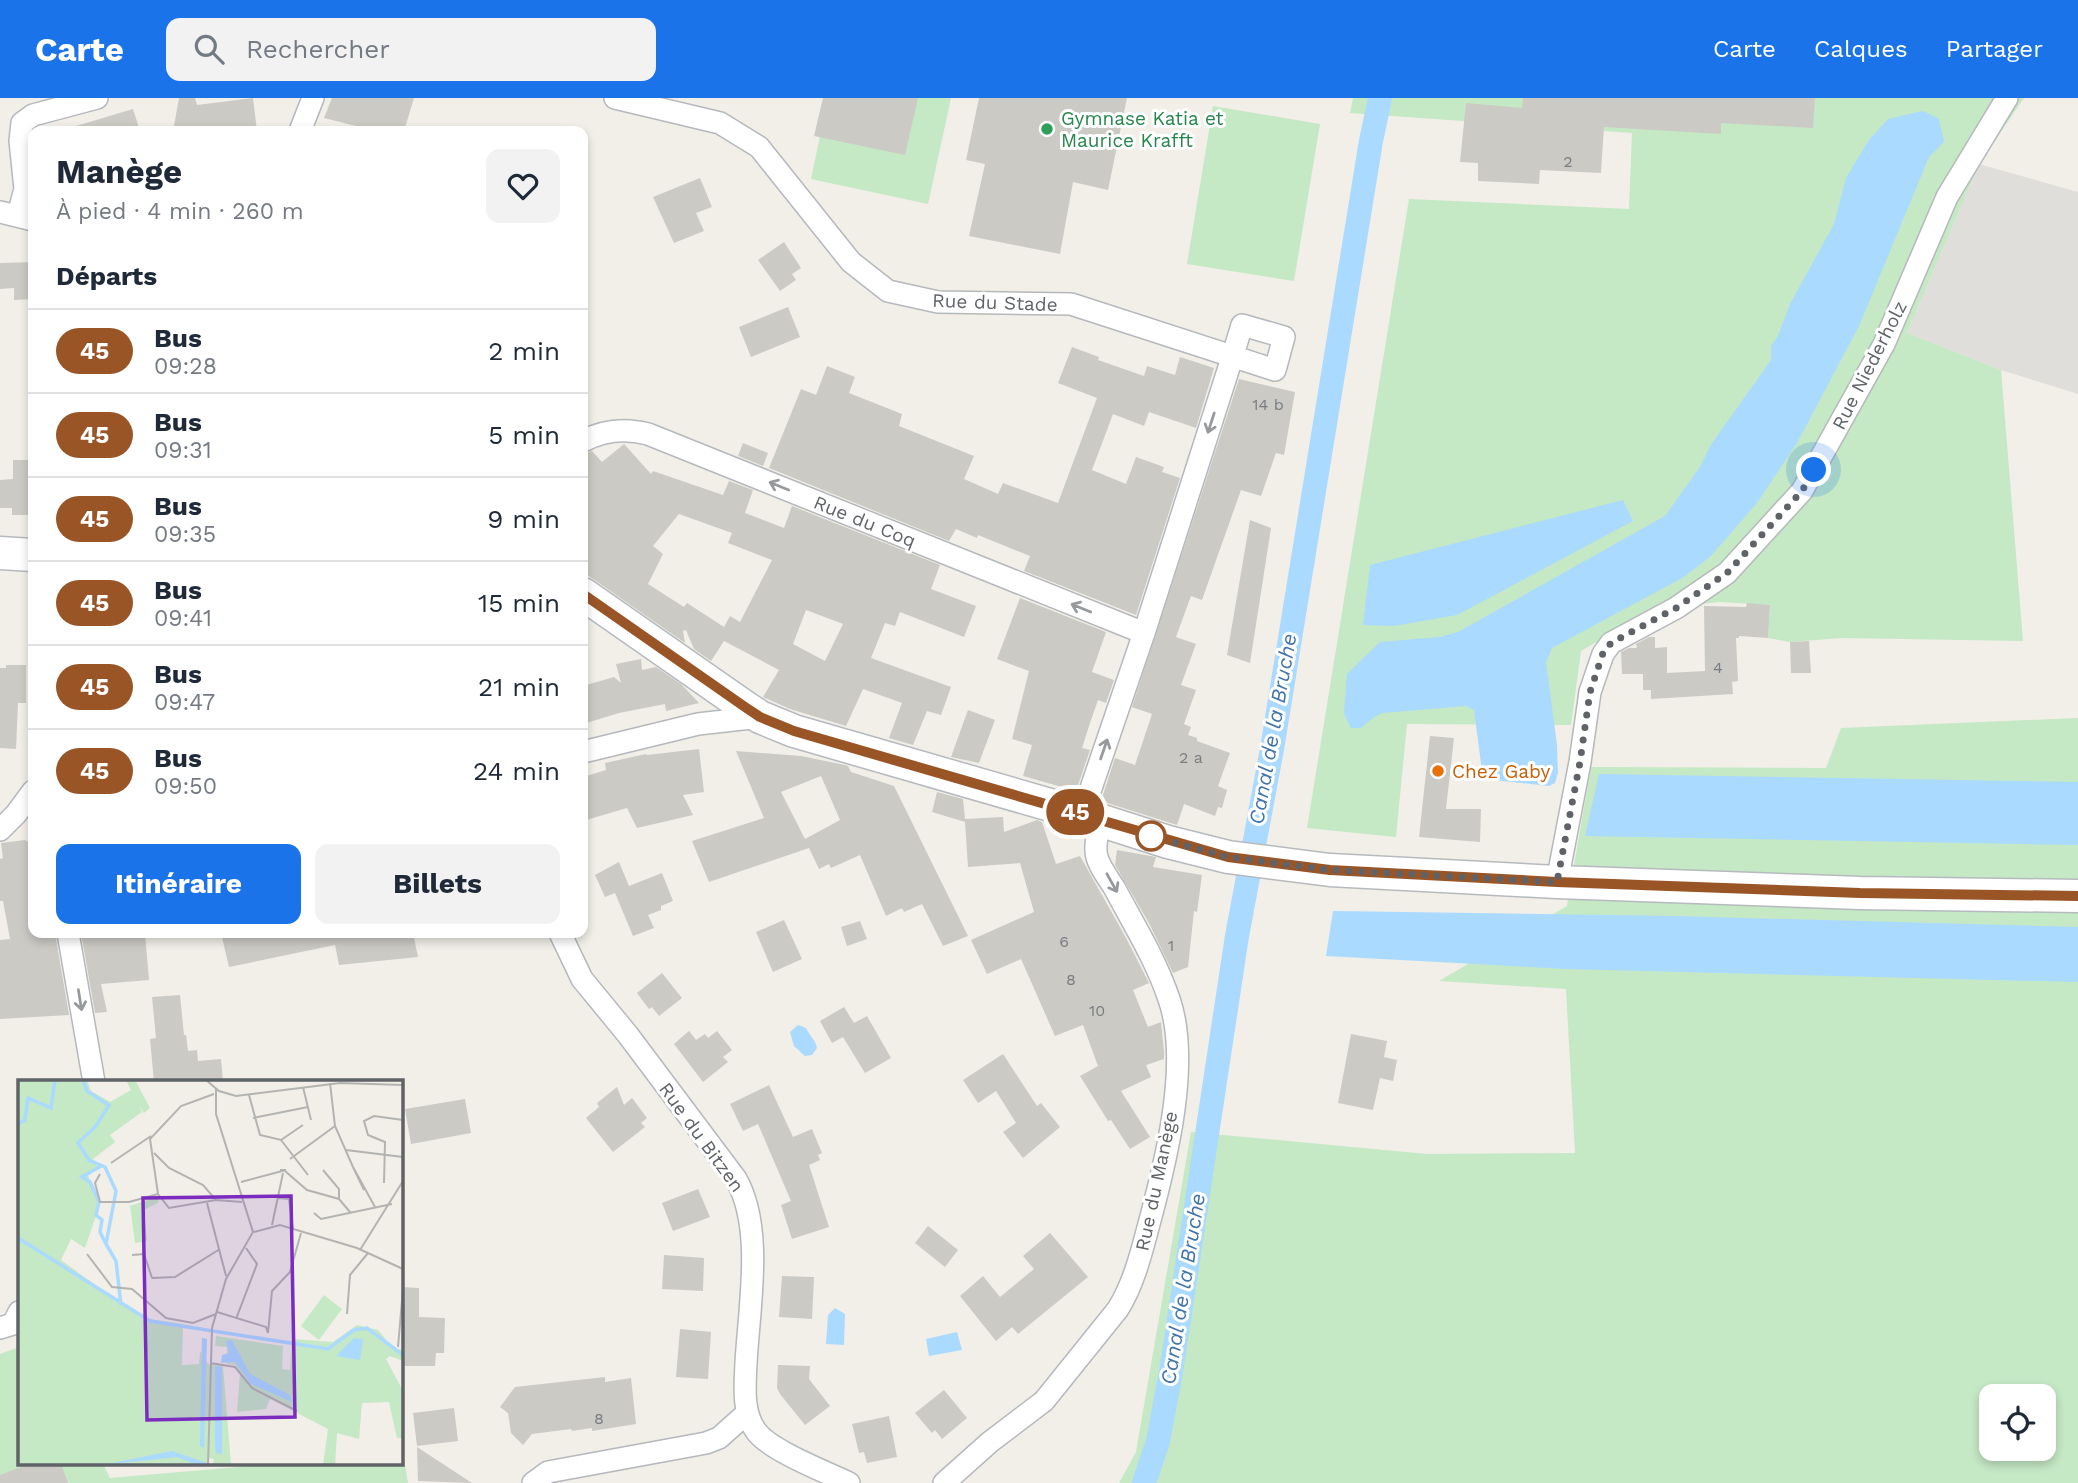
<!DOCTYPE html>
<html lang="fr">
<head>
<meta charset="utf-8">
<style>
  :root { --surface:#fff; --page:#f2f2f3; --text:#1f2937; --muted:#747a83; --line:#e0e1e3; --accent:#1a73e8 }
  body { margin:0; font-family:"Work Sans",sans-serif; background:var(--page); color:var(--text); height:100vh; display:flex; flex-direction:column; font-size:26px; white-space:nowrap }
  * { box-sizing:border-box; margin:0 }
  p { font-size:23px; color:var(--muted) }
  .icon { flex:none; width:38px; height:38px; fill:none; stroke:currentColor; stroke-width:2; stroke-linecap:round; stroke-linejoin:round }
  .map { position:relative; flex:1; overflow:hidden }
  .drawer { position:absolute; left:28px; top:28px; width:560px; height:812px; display:flex; flex-direction:column; background:var(--surface); border-radius:14px; box-shadow:0 4px 10px #0003 }
  .drawer>* { flex:none }
  .badge { padding:0 14px; border-radius:23px; font-size:24px; line-height:46px }
  .tools { position:absolute; left:1979px; top:1286px; display:grid; gap:14px }
  .tools a { display:grid; place-items:center; width:77px; height:77px; border-radius:14px; background:var(--surface); box-shadow:0 4px 10px #0003; font-size:35px }
  .you { position:absolute; width:35px; height:35px; margin:-18px; border:5px solid #fff; border-radius:50%; background:#1a73e8; box-shadow:0 0 0 10px #1a73e833 }
  .map>.badge { position:absolute; translate:-50% -50%; box-shadow:0 0 0 4px #fff }
  h2 { padding:0 28px; font-size:26px; line-height:63px }
  .round { display:grid; place-items:center; flex:none; width:74px; height:74px; border-radius:14px; background:var(--page) }
  .overview { display:flex; align-items:center; justify-content:space-between; height:119px; padding:0 28px }
  h1 { font-size:33px; font-weight:700; line-height:52px }
  .button { display:flex; gap:14px; margin-top:auto; padding:14px 28px }
  .button a { flex:1; height:80px; border-radius:14px; background:var(--accent); color:#fff; font-size:28px; font-weight:700; line-height:80px; text-align:center }
  .button a+a { background:var(--page); color:var(--text) }
  ul { padding:0; list-style:none }
  li { display:flex; align-items:center; gap:21px; height:84px; padding:0 28px; border-top:2px solid var(--line) }
  li div { flex:1 }
  li b { display:block; font-size:26px }
  li em { font-style:normal }
  li .badge { min-width:77px; font-weight:700; text-align:center }
  header { display:flex; align-items:center; gap:42px; box-sizing:border-box; height:98px; padding:0 35px; background:var(--accent); color:#fff }
  header strong { font-size:33px }
  nav { display:flex; gap:38px; margin-inline-start:auto; font-size:24px }
  .search { width:490px; height:63px; background:var(--page); display:flex; align-items:center; gap:18px; box-sizing:border-box; padding:0 24px; border-radius:14px; color:var(--muted); font-size:26px }
  .map>svg:first-child { display:block }
  .industrial { fill:#e0deda }
  .green { fill:#c5e8c5; fill-rule:evenodd }
  .water { fill:#aadaff }
  .lines { fill:none; stroke-linecap:round; stroke-linejoin:round }
  .canal { stroke:#aadaff; stroke-width:24 }
  .building { fill:#cccac5; fill-rule:evenodd }
  .minor-casing { stroke:#b5b8bc; stroke-width:24 }
  .secondary-casing { stroke:#b6babf; stroke-width:35 }
  .minor { stroke:#fff; stroke-width:21 }
  .secondary { stroke:#fff; stroke-width:32 }
  .oneway { stroke:#979a9d }
  .line-casing { stroke:#fff; stroke-width:16 }
  .line { stroke:#9a5527; stroke-width:10 }
  .walk { stroke:#5f6368; stroke-width:7; stroke-dasharray:0 12.6 }
  .leisure-dot { fill:#2e9e5b; stroke:#fff; stroke-width:2.5 }
  .food-dot { fill:#e8710a; stroke:#fff; stroke-width:2.5 }
  .stop-dot { fill:#fff; stroke:#9a5527; stroke-width:3.5 }
  .labels { text-anchor:middle; stroke-width:6; stroke-linejoin:round; paint-order:stroke }
  .number-label { font-size:16px; fill:#7a7d7f }
  .leisure-label { font-size:19px; fill:#27864d; stroke:#fff; text-anchor:start }
  .street-label { font-size:19px; fill:#5f6368; stroke:#fff }
  .food-label { font-size:19px; fill:#c56008; stroke:#fff; text-anchor:start }
  .water-label { font-size:21px; font-style:italic; fill:#4174aa; stroke:#fff }
  .inset-river { fill:none; stroke:#aadaff; stroke-width:3.5 }
  .inset-road { fill:none; stroke:#b3b3b1; stroke-width:2 }
  .view { fill:#7b2cbf; fill-opacity:0.15; stroke:#7b2cbf; stroke-width:3.5 }
  .inset-edge { fill:none; stroke:#5f6368; stroke-width:3.5 }
</style>
</head>
<body>
<header>
<strong>Carte</strong>
<div class="search"><svg class="icon" aria-label="search" viewBox="0 0 24 24"><circle cx="10" cy="10" r="6"/><path d="M15 15l6 6"/></svg>Rechercher</div>
<nav><a>Carte</a><a>Calques</a><a>Partager</a></nav>
</header>
<div class="map">
<svg width="2078" height="1385" viewBox="0 0 2078 1385">
  <rect width="100%" height="100%" fill="#f1efe8"/>
  <path class="industrial" d="M1979,66L2078,94V296L2001,272L1907,235Z"/>
  <g class="green">
    <path d="M828,0H951L928,106L811,81Z"/>
    <path d="M1353,0H2024L1979,66L1907,235L2001,272L2023,543L1842,540L1790,544L1768,540L1770,507L1719,504L1653,511L1581,553L1571,627L1407,626L1396,739L1307,730L1409,101L1629,111L1632,35L1350,15Z"/>
    <path d="M1213,8L1320,26L1294,183L1187,166Z"/>
    <path d="M2078,620V1385H1119L1136,1354L1191,1034L1427,1056L1575,1055L1566,891L1439,883L1567,808L1591,669L1826,670L1841,630ZM1992,1298H2044V1351H1992Z"/>
    <path d="M19,1249V1366H103L110,1380L274,1366H401V1354H403L408,1385H0V1256Z"/>
  </g>
  <g class="water">
    <path d="M1923,13L1939,21L1944,44L1929,59L1859,228L1797,345L1757,405L1711,458L1684,479L1552,550L1546,564L1557,647L1558,675L1555,685L1549,688L1493,682L1488,680L1482,673L1474,612L1466,608L1382,615L1373,620L1361,630H1351L1344,616L1347,576L1380,544L1440,539L1458,534L1665,418L1700,369L1710,348L1771,262V248L1778,238L1790,206L1834,126L1846,80L1869,42L1888,21Z"/>
    <path d="M1623,402L1633,423L1457,517L1394,528L1363,527L1370,467Z"/>
    <path d="M1599,676L2078,684V747L1585,738Z"/>
    <path d="M1333,813L1674,818L2078,829V884L1566,871L1326,858Z"/>
    <path d="M798,927L806,930C809,937 816,942 817,950L812,957L805,958L794,948L790,934Z"/>
    <path d="M835,1210L845,1216L844,1247L826,1246L828,1217Z"/>
    <path d="M957,1234L962,1252L929,1258L926,1241Z"/>
  </g>
  <g class="lines">
    <path class="canal" d="M1144,1385L1158,1343L1171,1274L1237,838L1272,651L1371,43L1380,0"/>
  </g>
  <g class="building">
    <path d="M179,0H195L197,7L253,0L257,33H173Z"/>
    <path d="M332,0H414L404,33H376L324,20Z"/>
    <path d="M823,0H918L905,57L814,38Z"/>
    <path d="M979,0H1127L1108,92L1073,84L1060,156L969,138L985,66L966,62Z"/>
    <path d="M1523,0H1815L1813,30L1721,25V36L1604,29L1601,75L1540,72L1539,86L1478,83V65L1460,64L1466,5L1522,10Z"/>
    <path d="M133,11L140,33H76V28Z"/>
    <path d="M700,80L712,109L696,115L704,133L674,145L653,99Z"/>
    <path d="M784,144L801,170L792,176L796,182L780,193L758,162Z"/>
    <path d="M33,164V201L14,202V190L0,191V165Z"/>
    <path d="M788,209L800,239L751,259L739,229Z"/>
    <path d="M1072,249L1099,259L1098,262L1144,278L1147,268L1175,277L1180,259L1214,270L1196,330L1149,314L1144,328L1113,316L1092,372L1126,386L1136,359L1164,369L1162,374L1180,380L1136,517L1024,473L1030,458L978,437L977,440L956,431L949,443L769,370L801,291L816,297L827,268L855,279L849,295L902,316L899,328L974,358L964,381L998,396L1003,385L1058,405L1097,300L1058,285Z"/>
    <path d="M1239,281L1295,294L1284,357L1276,355L1261,398L1241,392L1202,502L1191,498L1176,539L1196,546L1181,587L1196,592L1184,626L1191,629L1188,637L1197,640V643L1230,655L1218,688L1227,692L1222,710L1218,709L1215,718L1184,706L1177,727L1101,703L1115,660L1135,667L1152,616L1132,609Z"/>
    <path d="M743,345L768,355L763,368L738,358Z"/>
    <path d="M624,346L651,376L653,373L723,397L729,383L753,392L745,415L784,430L792,408L940,467L931,491L976,508L964,539L900,514L895,528L885,525L871,560L951,589L941,617L927,613L913,647L889,640L902,605L863,591L846,628L790,611L763,599L779,572L724,543L711,563L694,551L686,532L683,533L685,545L583,474V356L592,353L602,364ZM679,416L732,435L728,445L772,462L740,524L730,518L724,529L687,505L684,509L648,486L663,456L653,448ZM806,512L843,526L825,563L793,546Z"/>
    <path d="M13,362H33V417H12V410H0V382L13,381Z"/>
    <path d="M1250,422L1271,430L1250,565L1227,557Z"/>
    <path d="M1020,500L1106,534L1092,574L1114,582L1106,605L1098,602L1089,628L1082,650L1090,652L1076,693L1023,678L1032,647L1012,641L1029,573L997,561Z"/>
    <path d="M1747,505L1770,507L1768,540L1739,538V540H1736L1738,583L1732,584L1733,596L1651,601V592H1643V576H1622L1621,554L1629,550H1637L1636,546L1649,539H1655V550L1667,549V575L1705,573L1704,508L1746,509Z"/>
    <path d="M1809,543L1811,575H1791L1790,544Z"/>
    <path d="M641,561L642,572L656,569L681,586L699,605L666,613L665,606L619,615L583,626V588L614,579L621,585L616,566Z"/>
    <path d="M6,567H26V605H18L16,651L0,650V570H6Z"/>
    <path d="M968,612L995,622L979,665L951,659Z"/>
    <path d="M1430,638L1454,640L1446,711H1481L1480,744L1419,739Z"/>
    <path d="M699,651L704,694L683,697L693,717L637,730L627,710L583,723V679L606,672L605,665L646,656L647,657Z"/>
    <path d="M736,653L801,658L845,667L848,668L851,674L894,688L968,838L943,848L922,806L904,814L902,810L886,818L860,757L831,770L829,766L819,771L809,750L709,784L692,743L764,720ZM821,678L840,722L805,741L781,694Z"/>
    <path d="M937,694L963,701L965,721L1003,719L1004,734L1037,722L1042,724L1056,766L1080,758L1125,838L1149,885L1133,892L1148,929L1161,924L1164,954V961L1146,967L1151,979L1121,993L1150,1039L1130,1051L1111,1022L1108,1023L1080,978L1098,968L1083,927L1055,938L1021,861L987,876L971,842L1034,814L1020,765L968,769L965,724L932,714Z"/>
    <path d="M25,742L31,746L33,753V835H55L69,917L0,921V842L10,841L3,803H0V761L3,760L1,745Z"/>
    <path d="M1117,752L1156,759L1153,769L1202,777L1197,814L1194,813L1188,869L1173,875L1149,825L1115,767Z"/>
    <path d="M619,764L629,788L662,775L673,803L661,808V812L648,817L654,830L633,838L615,795L605,799L595,777Z"/>
    <path d="M784,822L802,861L773,874L756,834Z"/>
    <path d="M860,823L867,841L847,848L841,829Z"/>
    <path d="M81,835H145L149,882L101,886L107,914L95,915Z"/>
    <path d="M221,835H413L418,859L339,867L335,847L229,869Z"/>
    <path d="M662,875L682,900L659,918L652,909L649,911L637,895Z"/>
    <path d="M180,897L184,937H186L188,953L197,952L198,963L221,961L223,984H154L150,941L156,940L152,899Z"/>
    <path d="M844,909L854,925L867,918L891,960L865,975L843,939L832,945L820,923Z"/>
    <path d="M689,933L696,942L705,936L708,940L717,933L732,952L723,959L728,964L703,984L674,946Z"/>
    <path d="M1351,936L1387,943L1384,959L1397,962L1393,983L1380,980L1373,1012L1338,1005Z"/>
    <path d="M1003,956L1037,1008L1041,1005L1060,1029L1023,1060L1003,1034L1016,1025L996,993L978,1005L963,982Z"/>
    <path d="M769,987L793,1039L812,1031L822,1055L818,1057L820,1062L809,1067L829,1129L792,1141L781,1107L791,1103L758,1026L743,1033L730,1006Z"/>
    <path d="M617,989L624,1007L632,1000L647,1020L641,1025L645,1029L613,1054L586,1020L599,1009L597,1005Z"/>
    <path d="M465,1001L471,1035L411,1046L405,1011Z"/>
    <path d="M698,1091L710,1119L673,1133L662,1105Z"/>
    <path d="M928,1128L958,1152L945,1169L915,1145Z"/>
    <path d="M1050,1135L1088,1179L1018,1236L1012,1229L996,1243L960,1198L983,1178L1000,1199L1034,1171L1023,1158Z"/>
    <path d="M664,1157L704,1160L703,1193L662,1191Z"/>
    <path d="M782,1178L814,1179L812,1221L779,1219Z"/>
    <path d="M401,1189L419,1190V1219L445,1220L444,1255H436L435,1268H404L405,1250L401,1248Z"/>
    <path d="M680,1231L711,1234L708,1281L676,1279Z"/>
    <path d="M778,1267L810,1268L809,1281L830,1308L805,1327L780,1296L777,1290Z"/>
    <path d="M605,1279V1284L631,1280L636,1326L592,1333V1330L572,1333L571,1331L532,1336L523,1347L511,1335L508,1315L500,1309L515,1289Z"/>
    <path d="M944,1292L967,1320L942,1341L935,1332L932,1335L915,1315Z"/>
    <path d="M454,1310L458,1343L417,1348L413,1315Z"/>
    <path d="M889,1318L897,1359L867,1365L864,1354L859,1355L852,1326Z"/>
    <path d="M417,1349L472,1385L418,1383Z"/>
    <path d="M29,1366H61L68,1385H0V1377Z"/>
  </g>
  <g class="lines">
    <defs>
      <g id="minor">
        <path d="M615,0L720,25L759,49L851,164L888,193L938,204L1071,206L1275,272L1284,239L1242,227L1232,260L1144,535L1088,699L1084,717"/>
        <path d="M300,33L313,0"/>
        <path d="M0,114L33,122"/>
        <path d="M18,117L25,91L20,43L22,25L33,17L97,0"/>
        <path d="M583,343C604,332 625,330 648,336L1144,535"/>
        <path d="M583,654L698,626L760,619"/>
        <path d="M0,732L16,716L33,693"/>
        <path d="M1557,784L1580,664L1590,594L1603,556L1611,545L1676,510L1727,475L1802,393L1884,246L1947,99L2007,0"/>
        <path d="M68,835L94,984"/>
        <path d="M560,835L582,881L628,937L736,1081C764,1130 749,1209 746,1265C745,1287 742,1314 756,1333C769,1352 826,1374 849,1385"/>
        <path d="M0,1230L13,1226L19,1214"/>
        <path d="M533,1385L548,1374L706,1345L719,1340L747,1315"/>
        <path d="M944,1385L990,1344L1044,1303L1118,1211C1134,1185 1141,1156 1149,1126C1166,1063 1191,964 1169,901C1156,862 1134,827 1115,791C1109,781 1096,765 1096,753C1095,743 1099,731 1100,722"/>
      </g>
      <g id="secondary">
        <path d="M0,455L33,457"/>
        <path d="M583,496L745,609L760,619L794,633L1071,713L1168,744L1228,759L1330,772L1557,784L1860,795L2078,798"/>
      </g>
    </defs>
    <use href="#minor" class="minor-casing"/>
    <use href="#secondary" class="secondary-casing"/>
    <use href="#minor" class="minor"/>
    <use href="#secondary" class="secondary"/>
  </g>
  <defs><path id="oneway-shaft" d="M-6 0H5M1.5-3L5.5 0L1.5 3" fill="none" stroke-width="1.6" stroke-linecap="round" stroke-linejoin="round" transform="scale(1.75)"/></defs>
  <g class="oneway">
    <use href="#oneway-shaft" transform="translate(1211 325) rotate(108)"/>
    <use href="#oneway-shaft" transform="translate(779 388) rotate(-158)"/>
    <use href="#oneway-shaft" transform="translate(1081 510) rotate(-158)"/>
    <use href="#oneway-shaft" transform="translate(1104 651) rotate(-71)"/>
    <use href="#oneway-shaft" transform="translate(1112 785) rotate(61)"/>
    <use href="#oneway-shaft" transform="translate(80 902) rotate(81)"/>
  </g>
  <g class="lines">
    <defs>
      <path id="line" d="M583,496L745,609L760,619L794,633L1228,759L1330,772L1557,784L1860,795L2078,798"/>
    </defs>
    <use href="#line" class="line-casing"/>
    <use href="#line" class="line"/>
    <path class="walk" d="M1151,738L1228,759L1330,772L1557,784L1580,664L1590,594L1603,555L1611,545L1676,510L1727,475L1802,393L1814,372"/>
  </g>
  <circle class="leisure-dot" cx="1047" cy="31" r="7"/>
  <circle class="food-dot" cx="1438" cy="673" r="7"/>
  <circle class="stop-dot" cx="1151" cy="738" r="14"/>
  <g class="labels">
    <g class="number-label">
      <text x="1568" y="69">2</text>
      <text x="1268" y="312">14 b</text>
      <text x="1718" y="575">4</text>
      <text x="1191" y="665">2 a</text>
      <text x="1064" y="849">6</text>
      <text x="1171" y="853">1</text>
      <text x="1071" y="887">8</text>
      <text x="1097" y="918">10</text>
      <text x="599" y="1326">8</text>
    </g>
    <g class="leisure-label">
      <text x="1061" y="27">Gymnase Katia et<tspan x="1061" dy="22">Maurice Krafft</tspan></text>
    </g>
    <g class="street-label">
      <text transform="translate(995 204) rotate(2)" y="7">Rue du Stade</text>
      <text transform="translate(1869 267) rotate(-63)" y="7">Rue Niederholz</text>
      <text transform="translate(865 423) rotate(22)" y="7">Rue du Coq</text>
      <text transform="translate(702 1039) rotate(54)" y="7">Rue du Bitzen</text>
      <text transform="translate(1156 1083) rotate(-78)" y="7">Rue du Manège</text>
    </g>
    <g class="food-label">
      <text x="1452" y="680">Chez Gaby</text>
    </g>
    <g class="water-label">
      <text transform="translate(1273 631) rotate(-80)" y="7">Canal de la Bruche</text>
      <text transform="translate(1183 1191) rotate(-81)" y="7">Canal de la Bruche</text>
    </g>
  </g>
  <g transform="translate(18 982)">
    <rect width="385" height="385" fill="#f1efe8"/>
    <path d="M0,0H69L73,11L92,22L113,10L108,0H117L132,28L126,33L121,26L124,32L92,55L97,62L75,79L80,87L69,93L82,124L67,168L53,159L43,180L109,228L131,239L165,244L164,285L181,284L182,271L190,284L205,286L213,385H195L196,379L190,378L188,385H0ZM139,117L141,122L126,130L129,161L117,163L112,126ZM306,215L324,229L301,260L283,246ZM339,245L360,250L375,268L385,270V281L372,276L368,279L385,311V358H379L371,322L344,323L341,359L319,353L317,385H305L310,349L252,319L248,329L219,332L222,293L217,285L209,284V267L197,266L198,256L265,266L264,289L272,290L274,259L315,262Z" fill="#c5e8c5"/>
    <path d="M184,258L189,259L186,368L182,366ZM336,258L345,259L342,280L318,276ZM214,260L232,294L272,315L274,322L233,304L217,282L203,283L204,275L211,273L208,261ZM197,286L204,287V374L198,373L197,367ZM154,371L195,385H178L159,377L84,385Z" fill="#aadaff"/>
    <path class="inset-river" d="M65,0L69,11L91,25L78,46L60,63L71,80L87,87L98,111L88,164L98,181L103,225M0,44L7,40L10,18L33,28L37,0M83,86L64,97L72,102L81,122L78,135L84,140L82,152L88,164M0,158L132,241L310,269L336,250L349,248L385,275"/>
    <path class="inset-road" d="M188,0L201,11L218,16L322,3L385,5M312,3L317,46L335,87M285,7L293,40M196,14L163,26L132,59L140,114L151,128L198,120M231,15L242,55L263,60L285,45M385,24V47M235,38L290,27M263,60L290,95M328,70L385,77M136,73L151,88L185,105L198,120L224,122M272,79L317,46M93,83L133,56M305,90L321,109V119M267,91L289,110L321,119L332,132M82,94L77,103L82,122H111L140,114M223,102L268,90H262M366,103L367,62L350,55L346,41L356,36L385,40M346,110L335,87L357,127M260,118L271,119L275,149M189,123L208,196M296,133L303,139L374,124M254,145L265,93M236,152L262,145L339,168L385,189M342,170L385,101M69,174L94,207L114,209L148,238L175,243L198,234M114,175L126,174L134,198M134,198L157,197L202,169M199,232L248,247L250,253L254,211L272,192L283,153M329,234L332,195L350,173M218,239L239,184L228,168M380,267L385,209M192,283L217,287L234,308L279,331M190,385L194,248L208,199L235,152L198,34V9"/>
    <path class="view" d="M273,116L277,337L129,340L125,118Z"/>
    <rect width="385" height="385" class="inset-edge"/>
  </g>
</svg>
<div class="tools">
<a><svg class="icon" aria-label="locate" viewBox="0 0 24 24"><circle cx="12" cy="12" r="6"/><path d="M12 2v4M12 18v4M2 12h4M18 12h4"/></svg></a>
</div>
<div class="you" style="left:1814px;top:372px"></div>
<b class="badge" style="left:1075px;top:714px;background:#9a5527;color:#fff">45</b>
<section class="drawer">
<div class="overview"><div><h1>Manège</h1><p>À pied · 4 min · 260 m</p></div><a class="round"><svg class="icon" aria-label="heart" viewBox="0 0 24 24"><path d="M12 20l-8-8c-3-5 5-10 8-4 3-6 11-1 8 4z"/></svg></a></div>
<h2>Départs</h2>
<ul>
<li><span class="badge" style="background:#9a5527;color:#fff">45</span><div><b>Bus</b><p>09:28</p></div><em>2 min</em></li>
<li><span class="badge" style="background:#9a5527;color:#fff">45</span><div><b>Bus</b><p>09:31</p></div><em>5 min</em></li>
<li><span class="badge" style="background:#9a5527;color:#fff">45</span><div><b>Bus</b><p>09:35</p></div><em>9 min</em></li>
<li><span class="badge" style="background:#9a5527;color:#fff">45</span><div><b>Bus</b><p>09:41</p></div><em>15 min</em></li>
<li><span class="badge" style="background:#9a5527;color:#fff">45</span><div><b>Bus</b><p>09:47</p></div><em>21 min</em></li>
<li><span class="badge" style="background:#9a5527;color:#fff">45</span><div><b>Bus</b><p>09:50</p></div><em>24 min</em></li>
</ul>
<div class="button"><a>Itinéraire</a><a>Billets</a></div>
</section>
</div>
</body>
</html>
